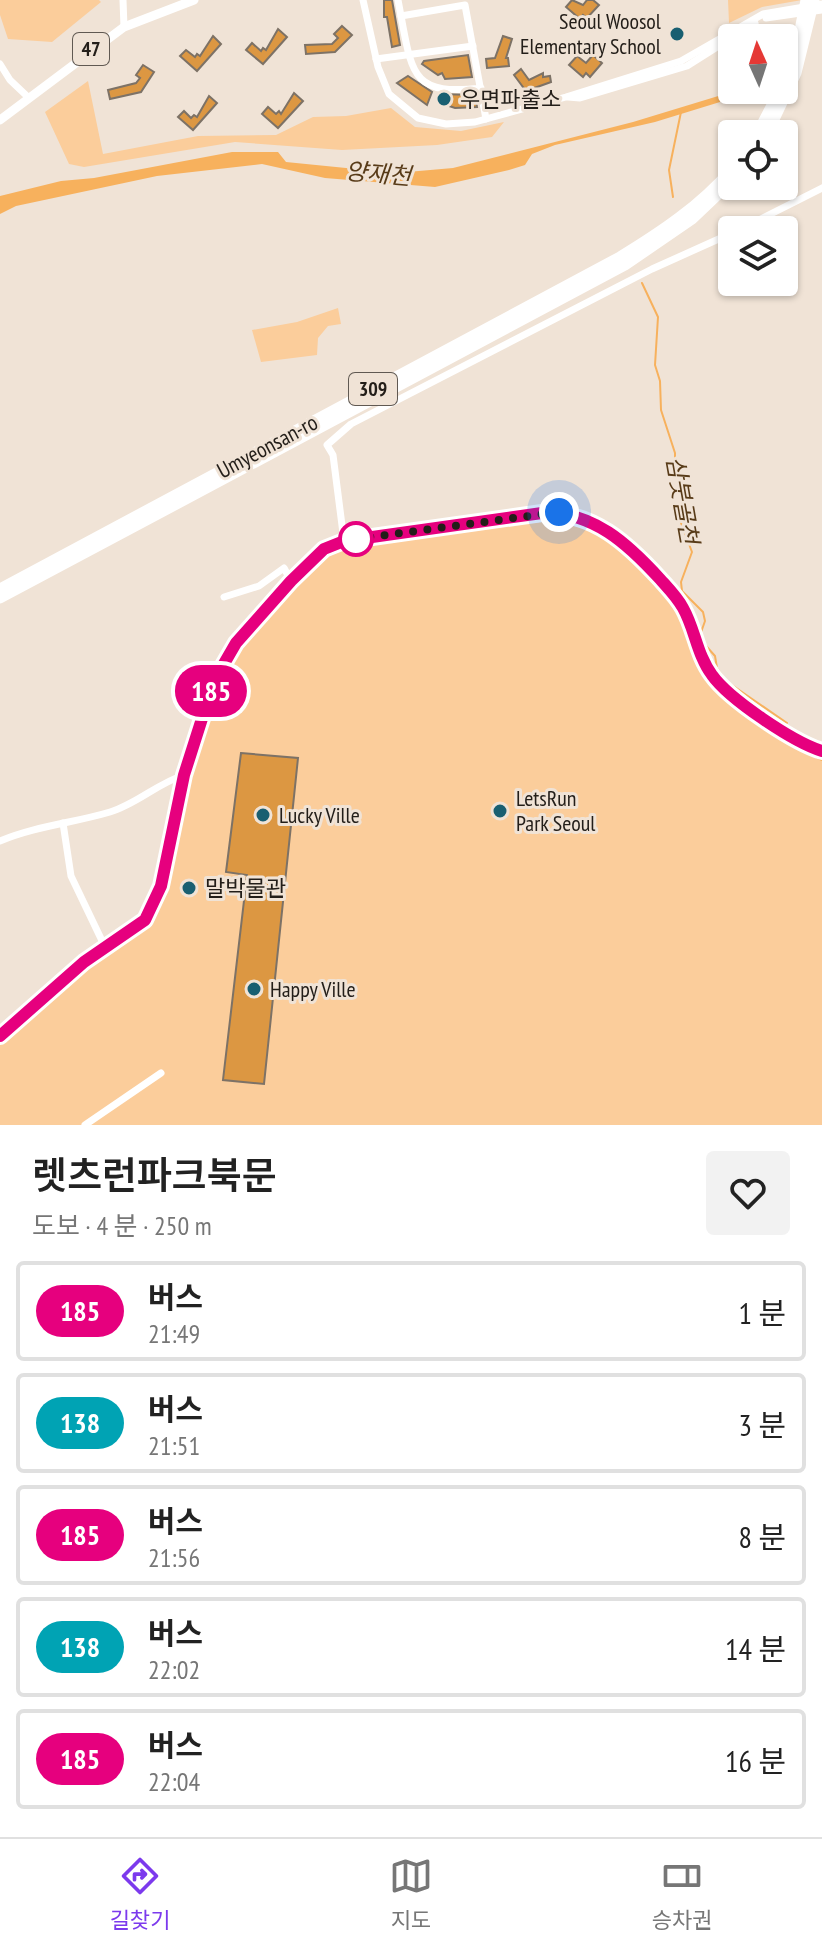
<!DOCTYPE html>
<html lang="ko">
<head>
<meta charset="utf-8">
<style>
  :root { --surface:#fff; --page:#f2f2f2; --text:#222; --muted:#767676; --line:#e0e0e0; --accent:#7c3aed }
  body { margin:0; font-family:"PT Sans Narrow","Noto Sans KR",sans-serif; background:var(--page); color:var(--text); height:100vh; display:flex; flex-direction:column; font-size:30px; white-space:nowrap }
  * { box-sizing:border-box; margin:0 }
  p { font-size:26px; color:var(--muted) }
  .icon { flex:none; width:44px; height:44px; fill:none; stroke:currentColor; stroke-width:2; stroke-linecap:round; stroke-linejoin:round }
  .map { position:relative; height:1125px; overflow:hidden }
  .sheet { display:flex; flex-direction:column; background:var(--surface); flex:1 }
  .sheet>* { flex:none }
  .badge { padding:0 16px; border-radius:26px; font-size:28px; line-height:52px }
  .needle { width:52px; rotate:357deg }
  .controls { position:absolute; left:718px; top:24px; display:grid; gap:16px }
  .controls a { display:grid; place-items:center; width:80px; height:80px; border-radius:8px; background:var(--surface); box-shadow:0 2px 6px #0004; font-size:40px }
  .you { position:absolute; width:40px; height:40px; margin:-20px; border:6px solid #fff; border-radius:50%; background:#1a73e8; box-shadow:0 0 0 12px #1a73e833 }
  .map>.badge { position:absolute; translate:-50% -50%; box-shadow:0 0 0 4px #fff }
  .round { display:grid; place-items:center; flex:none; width:84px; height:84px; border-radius:8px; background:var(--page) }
  .head { display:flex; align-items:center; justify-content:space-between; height:136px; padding:0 32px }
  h1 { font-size:38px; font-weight:600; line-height:60px }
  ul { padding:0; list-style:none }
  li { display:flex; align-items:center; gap:24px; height:100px; margin:0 16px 12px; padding:0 16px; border:4px solid var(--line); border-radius:8px }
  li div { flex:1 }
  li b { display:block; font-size:30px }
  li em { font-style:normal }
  li .badge { min-width:88px; font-weight:700; text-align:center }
  .tabs { display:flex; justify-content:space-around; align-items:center; height:112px; border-top:2px solid var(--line); background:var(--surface); font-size:22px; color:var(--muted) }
  .tabs a { display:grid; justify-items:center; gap:4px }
  .tabs .current { color:var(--accent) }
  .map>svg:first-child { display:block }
  .green { fill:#fbcd9b }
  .water { fill:#f7b15d }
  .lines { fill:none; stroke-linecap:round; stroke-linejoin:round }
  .stream { stroke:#f7b15d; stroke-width:2 }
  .building { fill:#dc9742; stroke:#7d7266; stroke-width:2 }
  .minor { stroke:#fff; stroke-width:7 }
  .major { stroke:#fff; stroke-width:9 }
  .highway { stroke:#fff; stroke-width:11 }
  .line-casing { stroke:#fff; stroke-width:18 }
  .line { stroke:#e6007e; stroke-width:12 }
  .walk { stroke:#231e19; stroke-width:8; stroke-dasharray:0 14.4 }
  .poi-dot { fill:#195f71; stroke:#f0e3d6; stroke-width:3 }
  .stop-dot { fill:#fff; stroke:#e6007e; stroke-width:4 }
  .labels { text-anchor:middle; stroke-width:6; stroke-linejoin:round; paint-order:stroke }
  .shield { fill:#f0e3d6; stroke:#605952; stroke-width:2 }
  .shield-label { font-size:20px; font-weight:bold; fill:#231e19 }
  .poi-label { font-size:22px; fill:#231e19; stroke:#f0e3d6; text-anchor:start }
  .street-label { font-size:22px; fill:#231e19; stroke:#f0e3d6 }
  .water-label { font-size:24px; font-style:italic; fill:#583b18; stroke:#f0e3d6 }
</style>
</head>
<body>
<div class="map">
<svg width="822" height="1125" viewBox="0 0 822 1125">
  <rect width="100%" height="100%" fill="#f0e3d6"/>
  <g class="green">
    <path d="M0,0H99L101,2L52,42L8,39L0,15Z"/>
    <path d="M728,0H802L762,7L729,23Z"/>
    <path d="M88,81L103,154L198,136L276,135L313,117L346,116L391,108L415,127L461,131L504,122L492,137L437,145L342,150L235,142L84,167L69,164L45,112Z"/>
    <path d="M338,308L341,324L328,326L318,338L317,355L261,362L252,330L297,322Z"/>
    <path d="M548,521C605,527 650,562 678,611C690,632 696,657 709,678C722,698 742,705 760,720C780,735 797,752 822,757V1125H0V1039L86,965L146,924L155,907L184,787L229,667L247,637L303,571L329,555L364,543Z"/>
  </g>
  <path class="water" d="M738,90H759L655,122L555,145L532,154L525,165L509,170L435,187L325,178L262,164L157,176L16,206L0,214V196L61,181L94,178L232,152H278L286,162L396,173L453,168L633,122Z"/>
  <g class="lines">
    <g class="stream">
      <path d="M673,197L669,170L681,112"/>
      <path d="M642,283L658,317L655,365L660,381L661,410L675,453V470L685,502L681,523L692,552L681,582L682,591L703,612L705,621L699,638L715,656L717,668L726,681L787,723"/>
      <path d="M798,748L822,760"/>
    </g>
  </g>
  <g class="building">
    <path d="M384,0H392L400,45L392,47L387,17H384Z"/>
    <path d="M572,0L583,5L587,0H593L599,5L587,18L583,15L580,19L566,7Z"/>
    <path d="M342,26L352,35L335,52L306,54L305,45L332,44L338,38L334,34Z"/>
    <path d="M278,29L287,37L263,64L246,50L252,43L261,51L263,48L266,50Z"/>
    <path d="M213,36L221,44L197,71L180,56L186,50L195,57L197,54L200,56Z"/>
    <path d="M503,36L512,39L506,58H508L509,66L487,68L486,59L495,58Z"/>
    <path d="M468,55L472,77L445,79L442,73L438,75L422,64L424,61Z"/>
    <path d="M593,55L602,63L590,77L586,73L583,77L569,65L577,56L586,63Z"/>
    <path d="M143,65L154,72L141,92L110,99L108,90L136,83L140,78L136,75Z"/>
    <path d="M521,69L529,80L543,73V77L550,76L551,82L526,91L514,75Z"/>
    <path d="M408,76L432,92L427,105L397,83Z"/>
    <path d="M294,93L303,101L278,128L262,114L268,107L276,114L279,111L281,114Z"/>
    <path d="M438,94L475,95L477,107L455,108L437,102Z"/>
    <path d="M209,96L217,103L193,130L178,117L184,111L191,118L194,115L197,117Z"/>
    <path d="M241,753L298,758L264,1084L223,1080L247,875L226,872Z"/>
  </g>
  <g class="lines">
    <g class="minor">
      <path d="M123,0L124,27"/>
      <path d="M363,0L378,67L389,94L418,118L446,124L475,122L566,97L681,61L763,14L822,4"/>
      <path d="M398,0L401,16"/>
      <path d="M766,18L822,10"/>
      <path d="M376,59L473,46"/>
      <path d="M0,64L10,80L29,98"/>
      <path d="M481,88C413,96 412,75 401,16L465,5L486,119"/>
      <path d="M568,97L580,98L687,66L755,23"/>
      <path d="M739,230L822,188"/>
      <path d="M344,541L333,455L327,445L351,424L652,269L732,233"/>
      <path d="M224,597L259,586L284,568L291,581"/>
      <path d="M63,823L71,876L105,947"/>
      <path d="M0,841C36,826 73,823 110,812C137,804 158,783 184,775"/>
      <path d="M0,1036L84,962L145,920L161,886L184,775L214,681L236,643L291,581L324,549L344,541L542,513C593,511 628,544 660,579C667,588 677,597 683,608C695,629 697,655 712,675C729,699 794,742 822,751"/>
      <path d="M85,1125L161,1073"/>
    </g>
    <path class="major" d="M0,120L124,27L194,0"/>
    <g class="highway">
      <path d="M784,81L798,40L806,0"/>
      <path d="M757,134L780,90"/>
      <path d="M767,134L796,73L814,0"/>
      <path d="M0,589L620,257C661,232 700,206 732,169"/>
      <path d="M0,598L625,265L692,219L732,181"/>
    </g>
  </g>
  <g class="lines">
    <defs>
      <path id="line" d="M0,1036L84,962L145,920L161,886L184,775L214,681L236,643L291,581L324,549L344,541L542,513C593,511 628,544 660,579C668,588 677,597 683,608C695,629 697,655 712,675C729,699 793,742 822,751"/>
    </defs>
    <use href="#line" class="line-casing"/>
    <use href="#line" class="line"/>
    <path class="walk" d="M356,539L559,512"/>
  </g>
  <g class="poi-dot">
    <circle cx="677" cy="34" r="8"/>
    <circle cx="444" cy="99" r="8"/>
    <circle cx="500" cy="811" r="8"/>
    <circle cx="263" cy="815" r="8"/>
    <circle cx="189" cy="888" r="8"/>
    <circle cx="254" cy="989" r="8"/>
  </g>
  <circle class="stop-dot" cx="356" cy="539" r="16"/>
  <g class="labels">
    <g class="shield">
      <rect x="73" y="33" width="36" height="32" rx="6"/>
      <rect x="349" y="373" width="48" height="32" rx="6"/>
    </g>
    <g class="shield-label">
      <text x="91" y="56">47</text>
      <text x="373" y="396">309</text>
    </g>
    <g class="poi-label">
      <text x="661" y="29" text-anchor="end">Seoul Woosol<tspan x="661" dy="25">Elementary School</tspan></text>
      <text x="460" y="107">우면파출소</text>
      <text x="516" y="806">LetsRun<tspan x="516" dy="25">Park Seoul</tspan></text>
      <text x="279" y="823">Lucky Ville</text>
      <text x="205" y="896">말박물관</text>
      <text x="270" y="997">Happy Ville</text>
    </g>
    <g class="street-label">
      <text transform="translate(267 446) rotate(-28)" y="8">Umyeonsan-ro</text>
    </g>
    <g class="water-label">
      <text transform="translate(378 174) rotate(5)" y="8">양재천</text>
      <text transform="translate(682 500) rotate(80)" y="8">삼붓골천</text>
    </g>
  </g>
</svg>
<div class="controls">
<a><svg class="needle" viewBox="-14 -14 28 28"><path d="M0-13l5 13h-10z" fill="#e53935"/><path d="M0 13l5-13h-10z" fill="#767676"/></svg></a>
<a><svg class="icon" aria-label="locate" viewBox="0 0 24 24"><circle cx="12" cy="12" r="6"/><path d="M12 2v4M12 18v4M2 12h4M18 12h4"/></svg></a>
<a><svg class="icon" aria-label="layers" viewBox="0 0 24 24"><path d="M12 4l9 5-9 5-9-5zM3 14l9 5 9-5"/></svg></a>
</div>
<div class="you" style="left:559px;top:512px"></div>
<b class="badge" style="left:211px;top:691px;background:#e6007e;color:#fff">185</b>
</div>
<section class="sheet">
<div class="head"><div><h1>렛츠런파크북문</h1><p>도보 · 4 분 · 250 m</p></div><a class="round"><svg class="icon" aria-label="heart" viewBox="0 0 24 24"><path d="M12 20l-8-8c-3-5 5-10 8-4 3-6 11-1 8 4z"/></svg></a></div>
<ul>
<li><span class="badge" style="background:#e6007e;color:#fff">185</span><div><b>버스</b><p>21:49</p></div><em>1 분</em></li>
<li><span class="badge" style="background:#00a3b4;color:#fff">138</span><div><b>버스</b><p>21:51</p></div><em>3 분</em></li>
<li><span class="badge" style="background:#e6007e;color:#fff">185</span><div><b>버스</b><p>21:56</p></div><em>8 분</em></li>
<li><span class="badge" style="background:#00a3b4;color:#fff">138</span><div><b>버스</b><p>22:02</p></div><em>14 분</em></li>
<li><span class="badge" style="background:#e6007e;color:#fff">185</span><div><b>버스</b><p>22:04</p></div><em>16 분</em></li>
</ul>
</section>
<nav class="tabs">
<a class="current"><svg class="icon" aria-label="directions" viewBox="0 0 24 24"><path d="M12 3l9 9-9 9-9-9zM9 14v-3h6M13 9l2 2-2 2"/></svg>길찾기</a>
<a><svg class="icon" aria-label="map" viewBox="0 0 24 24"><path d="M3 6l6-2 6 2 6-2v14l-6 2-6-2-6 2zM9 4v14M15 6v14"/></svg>지도</a>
<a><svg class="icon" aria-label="tickets" viewBox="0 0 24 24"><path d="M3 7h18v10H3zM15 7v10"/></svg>승차권</a>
</nav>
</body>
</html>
